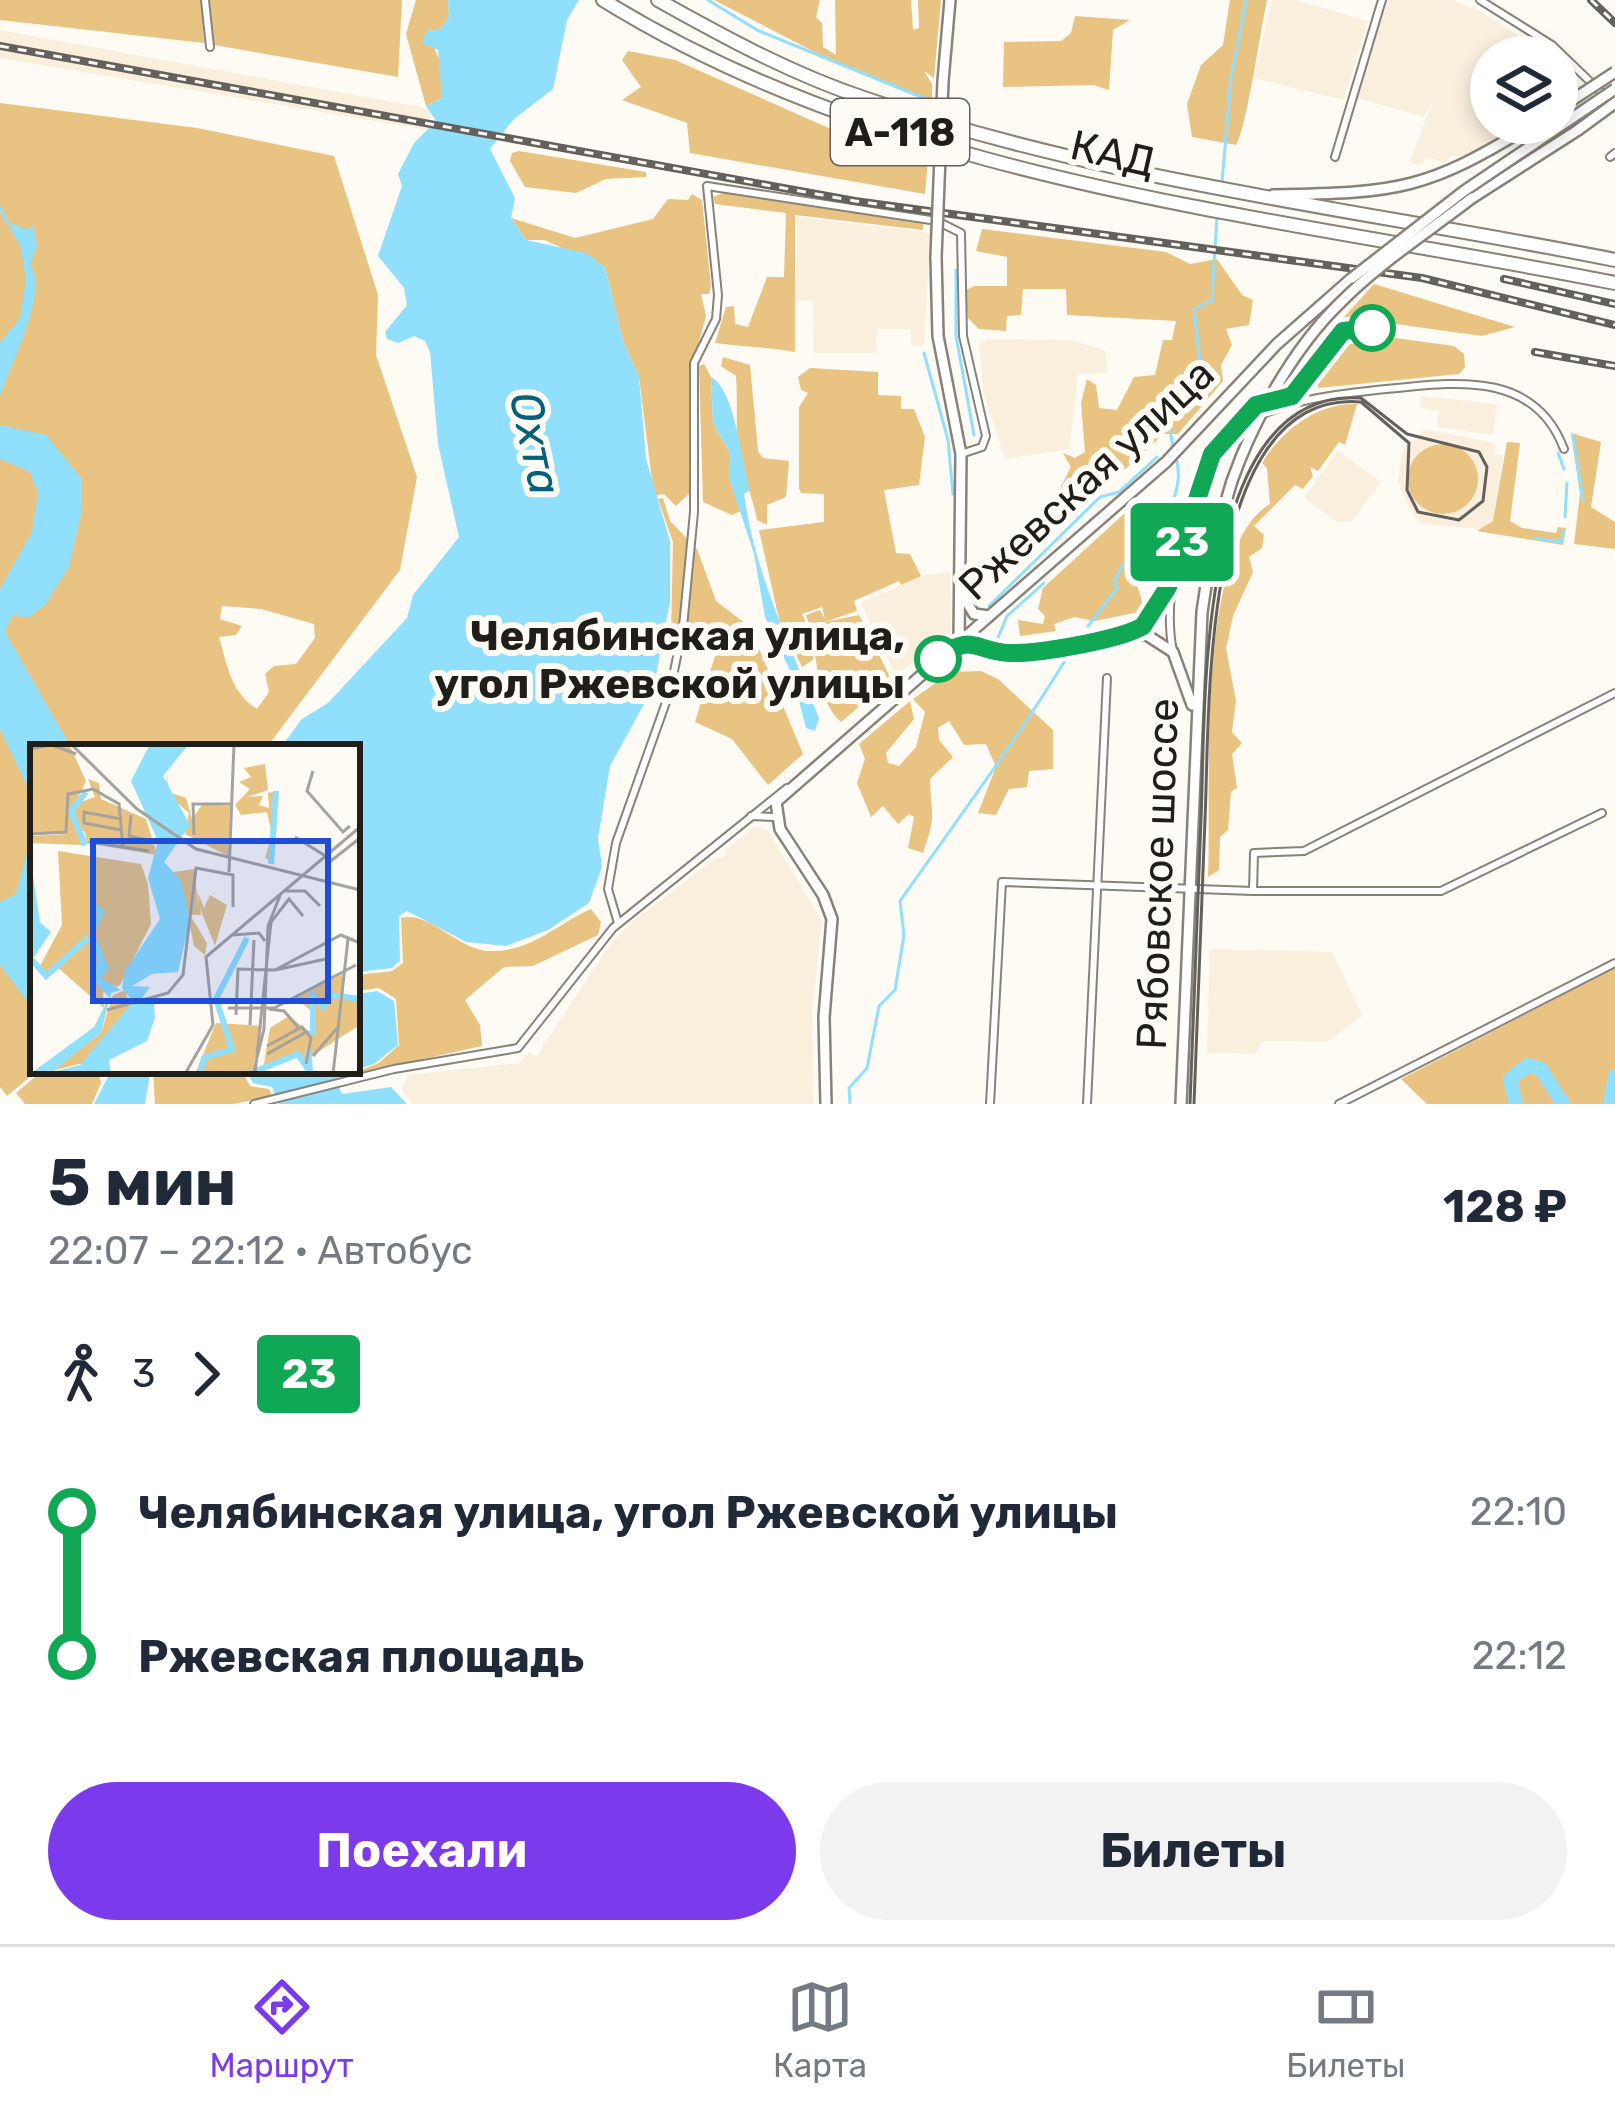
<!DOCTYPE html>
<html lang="ru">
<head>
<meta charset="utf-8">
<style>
  :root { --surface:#fff; --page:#f2f2f3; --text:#1f2937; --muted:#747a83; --line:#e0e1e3; --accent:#7c3aed }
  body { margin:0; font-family:Rubik,sans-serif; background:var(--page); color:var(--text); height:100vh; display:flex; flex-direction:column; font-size:45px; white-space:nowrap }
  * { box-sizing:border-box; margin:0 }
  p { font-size:39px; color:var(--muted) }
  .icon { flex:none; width:66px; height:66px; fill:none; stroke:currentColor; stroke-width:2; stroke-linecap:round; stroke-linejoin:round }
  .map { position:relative; height:1104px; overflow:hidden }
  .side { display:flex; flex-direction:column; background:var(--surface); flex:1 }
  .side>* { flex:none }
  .badge { padding:0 24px; border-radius:9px; font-size:42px; line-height:78px }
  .controls { position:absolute; left:1470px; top:36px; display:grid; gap:24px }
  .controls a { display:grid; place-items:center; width:108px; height:108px; border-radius:50%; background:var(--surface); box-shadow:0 6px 18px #0003; font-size:60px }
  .map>.badge { position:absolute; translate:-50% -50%; box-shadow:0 0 0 6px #fff }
  .legs { display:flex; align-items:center; gap:18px; height:132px; padding:0 48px; font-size:39px }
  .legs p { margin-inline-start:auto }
  .overview { display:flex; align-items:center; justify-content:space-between; height:204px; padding:0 48px }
  h1 { font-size:66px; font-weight:700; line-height:90px }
  .button { display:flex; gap:24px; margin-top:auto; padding:24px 48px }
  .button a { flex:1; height:138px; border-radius:72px; background:var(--accent); color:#fff; font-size:48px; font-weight:700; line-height:138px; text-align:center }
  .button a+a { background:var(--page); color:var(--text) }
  ul { padding:0 48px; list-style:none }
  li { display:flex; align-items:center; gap:42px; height:144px; font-size:45px }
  li i { display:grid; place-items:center; width:18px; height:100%; margin:0 15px; background:currentColor }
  li i::after { content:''; width:30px; height:30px; margin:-15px; border:9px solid; border-radius:50%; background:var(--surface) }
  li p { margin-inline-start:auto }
  li:first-child i { background:linear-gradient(#0000 50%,currentColor 0) }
  li:last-child i { background:linear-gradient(currentColor 50%,#0000 0) }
  .menu { display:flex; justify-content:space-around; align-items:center; height:168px; border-top:3px solid var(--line); background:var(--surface); font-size:33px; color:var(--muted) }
  .menu a { display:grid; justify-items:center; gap:6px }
  .menu .active { color:var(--accent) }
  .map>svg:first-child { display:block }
  .built { fill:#faefdd }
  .green { fill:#e9c382; fill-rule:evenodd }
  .water { fill:#90e0fd }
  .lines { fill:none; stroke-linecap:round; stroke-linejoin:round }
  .stream { stroke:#90e0fd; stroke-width:3 }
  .river { stroke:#90e0fd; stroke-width:14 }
  .street-casing { stroke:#888278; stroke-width:10 }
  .secondary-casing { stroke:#888278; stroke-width:14 }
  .highway-casing { stroke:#888278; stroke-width:16 }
  .street { stroke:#fff; stroke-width:6 }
  .secondary { stroke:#fff; stroke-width:9 }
  .highway { stroke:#fff; stroke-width:12 }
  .tram { stroke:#64605c; stroke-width:3 }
  .rail-casing { stroke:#64605c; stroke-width:8 }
  .rail { stroke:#fefaf4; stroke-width:3; stroke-dasharray:9; stroke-linecap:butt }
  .secondary-bridge-casing { stroke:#888278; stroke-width:14; stroke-linecap:butt }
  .secondary-bridge { stroke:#fff; stroke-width:9 }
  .line-1-casing { stroke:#fff; stroke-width:27 }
  .line-1 { stroke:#10a855; stroke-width:18 }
  .stop-1-dot { fill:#fff; stroke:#10a855; stroke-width:6 }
  .labels { text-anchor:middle; stroke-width:12; stroke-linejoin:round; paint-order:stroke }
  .shield { fill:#fefaf4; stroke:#63605b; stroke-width:3 }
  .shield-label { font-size:39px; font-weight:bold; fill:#211e1a }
  .street-label { font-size:42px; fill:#211e1a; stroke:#fefaf4 }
  .stop-label { font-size:42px; font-weight:bold; fill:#211e1a; stroke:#fefaf4; text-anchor:end }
  .water-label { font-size:45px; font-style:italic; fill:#04617a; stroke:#fefaf4 }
  .inset-river { fill:none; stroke:#90e0fd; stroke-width:6 }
  .inset-road { fill:none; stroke:#a6a29d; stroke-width:3 }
  .view { fill:#1d4ed8; fill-opacity:0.15; stroke:#1d4ed8; stroke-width:6 }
  .inset-edge { fill:none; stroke:#211e1a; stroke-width:6 }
</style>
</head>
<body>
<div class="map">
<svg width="1615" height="1104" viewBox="0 0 1615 1104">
  <rect width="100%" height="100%" fill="#fefaf4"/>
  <g class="built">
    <path d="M1272,0H1296L1368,21L1344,100L1254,78Z"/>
    <path d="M1388,0H1452L1482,12L1551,57H1491V123H1524L1472,157L1452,156L1444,163L1429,157L1418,165L1410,162L1433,100L1424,117L1357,98Z"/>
    <path d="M0,30L431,109L428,130L0,58Z"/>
    <path d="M797,217L930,233L924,345H911L910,329H877L876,353H814L813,301L796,300Z"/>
    <path d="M987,339L1070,340L1105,350L1108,373L1078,374L1069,449L1005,459L983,391L979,345Z"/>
    <path d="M1421,396L1497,404L1493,435L1437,427L1439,411L1420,407Z"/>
    <path d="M1425,429L1495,443L1494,454L1503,455L1493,521L1486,529L1420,524L1407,504L1398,482L1402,453Z"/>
    <path d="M1338,451L1381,482L1351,522L1336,521L1304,498Z"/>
    <path d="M950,572L951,632L896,676L861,603L921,576Z"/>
    <path d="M756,826L768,831L822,921L812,1010L814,1104H413L402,1090L407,1075L520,1063L529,1052L536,1057L606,950L631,923L716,858L725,857L726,850Z"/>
    <path d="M1210,949L1332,952L1362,1016L1327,1042L1263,1041L1255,1054L1207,1053Z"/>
  </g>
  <g class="green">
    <path d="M0,0H201L204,43L0,20Z"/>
    <path d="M210,0H402L398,77L214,45Z"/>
    <path d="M416,0H448L449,16L441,29L427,31L441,64L442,98L426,106L406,34Z"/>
    <path d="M714,0H820L816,17L822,23L823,47L836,55L835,0H911L913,30L919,28L918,0H941L934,78L924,71L932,84V100L832,61Z"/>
    <path d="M1230,0H1267C1261,27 1246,131 1236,145L1192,137L1187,104L1201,65L1223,45Z"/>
    <path d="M1075,16L1130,20L1113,30L1109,90L1093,85L1003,87L1004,42L1061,41L1071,33Z"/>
    <path d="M628,51L675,60L831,129L928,159L925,194L690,153L687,123L622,100L641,87L622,60Z"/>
    <path d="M0,103L197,128L334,156L378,295L376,355L417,477L400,570L267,747H33L37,1071L7,1096L0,1087ZM222,606L261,609L314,624L315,638L296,664L274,666L265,674L269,692L257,709C231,693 227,665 219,637L236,635L242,626L220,619Z"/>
    <path d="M519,151L646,172V177L606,179L576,193L525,187L510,161L512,153Z"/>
    <path d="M725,192L923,224V230L795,215V352C769,347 744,347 715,343L726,307L734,306L735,324L748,327L767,277H784L786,213L715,204L713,197Z"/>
    <path d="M692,194L702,200L711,286L709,294H701L706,316L691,371L693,490L676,506L664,494L654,496L639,377L623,341L605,267L544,240H526L511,218L575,238L653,219L668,199L688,200Z"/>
    <path d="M982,229L1166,252L1190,264L1217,259L1242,295L1253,300L1249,325L1226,329L1232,345L1221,365L1223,381L1178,434H1164L1120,474L1089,487L1080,475L1067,504L1056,496L1071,467L1063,453L1075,458L1085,452L1081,403L1087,379L1096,385L1099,408L1117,410L1134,377L1155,375L1163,340H1172L1176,321L1067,315L1066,289H1023L1021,315L1007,316L1006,331L979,329L968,318L965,291L974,286H1007V257L976,251Z"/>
    <path d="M1374,284L1515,327L1482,336L1353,318L1326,337Z"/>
    <path d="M1351,332L1454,346L1464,354L1465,367L1459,374L1318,388V371Z"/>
    <path d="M723,357L750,365L758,451L763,458L789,461L786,497L767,505V525L757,520C753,496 743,478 739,454C735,434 738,400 736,376L721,366Z"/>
    <path d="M704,364L711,377L713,423L730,453V481L741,511L732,515L703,502L699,366Z"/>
    <path d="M810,368L878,372V395L901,396V409H914L925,437L919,485L884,490L896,553L910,554L921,576L901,585L899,581L854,601L857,611L825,622L859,615L889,675L888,682L841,722C813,697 819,648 806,615L820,610L825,619L822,607L802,614L815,644L813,660L802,667L779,619L759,530L824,522V494L801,493L799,488V407L808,393L801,390L798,377Z"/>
    <path d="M1357,404L1345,445L1339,442L1318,471L1310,467L1313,476L1303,489L1295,485L1254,526L1264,535L1262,548L1249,557L1253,572L1233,616L1226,648L1236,701L1232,732L1242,743L1232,754L1237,788L1231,792L1228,830L1220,837L1219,870L1208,877C1212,794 1194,548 1270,504L1267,468L1262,463C1281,431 1318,402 1357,404Z"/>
    <path d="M1571,433L1601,442L1591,507L1615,522V549L1574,544L1580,494Z"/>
    <path d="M1507,442L1520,443L1510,521L1522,528L1556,533L1558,527L1566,528L1563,545L1477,531L1493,521Z"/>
    <circle cx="1443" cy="479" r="35"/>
    <path d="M663,498L670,521L697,549L716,601L750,627L803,754L768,785L732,739L695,722L715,656L705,639L671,633L673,542L658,499Z"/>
    <path d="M1158,499L1176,504L1179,517L1164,531C1168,555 1148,561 1134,575L1143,604L1139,612L1095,621L1074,617L1054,624L1056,631L1020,636L1018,620L1043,624L1045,616L1038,609L1043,588L1138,501Z"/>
    <path d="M981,671L998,679L1053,730V769L1029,771L1027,787L1009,789L996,815L978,813L996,767L986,744L964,745L949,721L938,728L939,740L953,757L930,779C931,816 937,813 923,853L908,848L914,817L909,814L898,824L883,806L871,817L857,783L865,759L859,744L910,701L914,719L886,753L888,763L899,766L916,747L925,712L913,699L951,672Z"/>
    <path d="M591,909L601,922L598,935L533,966L504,967L465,1000L480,1025L482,1046L347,1076L379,1063L399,1045L396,999L379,988L357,991V975L392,971L403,963L401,918C427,910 457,948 487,951C531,953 555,925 591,909Z"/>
    <path d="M1615,968V1104H1427L1401,1079Z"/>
    <path d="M42,1071H98L101,1083L92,1104H25L16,1093Z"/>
    <path d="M153,1071H242L250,1086L269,1089L272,1096L234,1104H155Z"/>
  </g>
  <g class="water">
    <path d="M448,0H579L567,20L553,89L514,119L490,149L515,198L511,218L526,240L586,253L605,267L623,341L639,377L646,459L670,541V601L654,686L610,766L598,838L602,867L589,903L548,930L506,946L466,942L407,911L399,916L400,961L392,968L357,972V747H281L302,719L328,703L407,618L413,595L459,537L438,444L430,352L425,341L414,336L398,343L387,339L385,332L407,305L404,288L378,256L402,186L398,174L414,143L436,121L426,106L442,98L438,50L422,43L427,31L441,29L449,16Z"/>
    <path d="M7,222L25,229L33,226L37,246L30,265C50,290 9,368 0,396V343L20,318L26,280L21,248Z"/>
    <path d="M711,377C735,390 741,459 750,490L744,494C755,575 790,644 819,718L815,731L806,728L793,677L765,617L754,554L730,481V453L713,423Z"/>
    <path d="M0,425L46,435L82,479L81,514L69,567L45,605L29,617L12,616L5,632L71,747H33V798L0,729V589L32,532L38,493L30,472L0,459Z"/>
    <path d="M33,830V1009L0,965V902L16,894Z"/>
    <path d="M377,991L394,1001L398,1045L374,1064L357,1069V994Z"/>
    <path d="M111,1071L150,1074L145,1104H94Z"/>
    <path d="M246,1071H348L335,1079L342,1094L391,1087L407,1104H279L272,1087L253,1083Z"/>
  </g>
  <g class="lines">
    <g class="stream">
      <path d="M708,0L757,30L931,101"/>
      <path d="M1222,182L1231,78L1246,0"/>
      <path d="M0,208L7,222"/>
      <path d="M956,270V336L974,435"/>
      <path d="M924,353L948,440L953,494"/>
      <path d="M1573,436L1583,501"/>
      <path d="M1173,449L1170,429L1183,388L1193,389L1202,378L1194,309L1212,300L1217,215"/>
      <path d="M1558,453L1564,469"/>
      <path d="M1565,517L1567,483"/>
      <path d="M1534,538L1561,542L1563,530"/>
      <path d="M989,606L1100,497L1119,492L1157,457"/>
      <path d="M1088,626L1117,588L1114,581L1121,568C1148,538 1189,501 1176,458"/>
      <path d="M997,640L1007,616L1044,583"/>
      <path d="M850,1104L849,1088L867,1068L879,1006L895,990L904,935L900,901C957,820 1014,744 1066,659"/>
    </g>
    <g class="river">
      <path d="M1516,1104L1510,1079L1528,1065L1541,1069L1563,1104"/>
      <path d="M1610,1104L1615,1076"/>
    </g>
    <defs>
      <g id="street">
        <path d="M205,0L210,47"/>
        <path d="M1480,0L1552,45L1605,96"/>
        <path d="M1335,157L1382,0"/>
        <path d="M1610,157L1615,153"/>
        <path d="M1235,427C1289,398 1337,394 1397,388C1462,381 1536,374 1564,449"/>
        <path d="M1134,632L1157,613L1167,591"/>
        <path d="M1173,651C1159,586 1193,448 1252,408C1268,397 1287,396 1306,396"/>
        <path d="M751,816L774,817"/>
        <path d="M1253,891H1441L1602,813"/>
        <path d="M618,923L608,889L616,843L670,691L683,627L694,512V363L716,319L718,295L707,186L937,221L961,233L963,336L986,436L982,447L961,454"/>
        <path d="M254,1104L394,1069L518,1048L613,928L787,788"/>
        <path d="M990,1104L1002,882L1253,891L1254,853L1304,851L1615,693"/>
        <path d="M1087,1104L1107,678"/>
        <path d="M1339,1104L1615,963"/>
      </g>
      <g id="secondary">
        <path d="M943,81L950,0"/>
        <path d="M1273,195C1399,193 1427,190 1535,123"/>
        <path d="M1472,198L1578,130"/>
        <path d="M936,257L938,336L961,454L959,642"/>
        <path d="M963,596L974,614L989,616"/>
        <path d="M957,646L973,643L1018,653L1145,634L1173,652L1192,705"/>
        <path d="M826,1104L824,1017L832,919L823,895L780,829L776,802L1166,462L1277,344L1352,278"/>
        <path d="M1181,1104L1202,612L1211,552L1232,481"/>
      </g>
      <g id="highway">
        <path d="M603,0C903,186 1276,215 1615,283"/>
        <path d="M658,0C724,37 792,74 864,98C1105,182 1366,210 1615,260"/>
      </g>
    </defs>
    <use href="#street" class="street-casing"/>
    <use href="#secondary" class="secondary-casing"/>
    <use href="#highway" class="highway-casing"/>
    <use href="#street" class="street"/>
    <use href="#secondary" class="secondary"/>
    <use href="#highway" class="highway"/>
    <path class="tram" d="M1190,1104C1194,1009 1197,914 1201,819C1206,712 1193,386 1361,398L1407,434L1479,452L1487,467L1483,501L1459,520L1418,512L1407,490L1409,443L1361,402C1198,388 1210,718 1205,819C1201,914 1198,1009 1194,1104"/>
    <defs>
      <g id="rail">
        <path d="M1591,0L1615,23"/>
        <path d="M0,46L855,201L1422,278L1615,325"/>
        <path d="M1504,279L1615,304"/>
        <path d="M1535,352L1615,366"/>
      </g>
    </defs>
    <use href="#rail" class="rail-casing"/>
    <use href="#rail" class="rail"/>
    <defs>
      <g id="secondary-bridge">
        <path d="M1557,110L1615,72"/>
        <path d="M1578,130L1615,103"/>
        <path d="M936,257L943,81"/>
        <path d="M1352,278L1464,191L1615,89"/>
        <path d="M1232,481C1253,421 1293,349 1339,304C1378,264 1428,232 1472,198"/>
      </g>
    </defs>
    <use href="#secondary-bridge" class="secondary-bridge-casing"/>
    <use href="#secondary-bridge" class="secondary-bridge"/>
  </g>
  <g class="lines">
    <defs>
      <path id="line-1" d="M938,659C972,631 975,652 1010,653C1037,654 1120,640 1143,626L1168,587L1212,454L1256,405L1292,396L1343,331L1372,328"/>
    </defs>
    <use href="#line-1" class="line-1-casing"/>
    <use href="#line-1" class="line-1"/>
  </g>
  <g class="stop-1-dot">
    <circle cx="1372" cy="328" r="21"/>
    <circle cx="938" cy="659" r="21"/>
  </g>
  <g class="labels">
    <rect class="shield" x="831" y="99" width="138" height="66" rx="9"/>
    <g class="shield-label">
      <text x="900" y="146">А-118</text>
    </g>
    <g class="street-label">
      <text transform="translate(1113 153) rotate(13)" y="15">КАД</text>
      <text transform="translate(1086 479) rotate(-43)" y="15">Ржевская улица</text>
      <text transform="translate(1157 874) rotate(-88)" y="15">Рябовское шоссе</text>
    </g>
    <g class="stop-label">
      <text x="905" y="650">Челябинская улица,<tspan x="905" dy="48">угол Ржевской улицы</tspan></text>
    </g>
    <g class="water-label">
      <text transform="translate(536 443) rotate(78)" y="16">Охта</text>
    </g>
  </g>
  <g transform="translate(30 744)">
    <rect width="330" height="330" fill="#fefaf4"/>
    <path d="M39,0L56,37L45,60L65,53L58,35L69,39L71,55L116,75L127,111L57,99L55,88L44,82L52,101L0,99V92L38,90L0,89V6ZM235,20L238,46L217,53L233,52L229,61L239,64L238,49L247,47L243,118L235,114L242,91L237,68L211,71L205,61L220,45L209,38L221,33L214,24ZM137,28L138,48L156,54L162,75L172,61L200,62L198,112L155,90L159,69L136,49ZM28,107L111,120L118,140L121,180L90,241L73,249L74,264L26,222L16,229L10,222L32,181ZM164,125L169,163L168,149L174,164L180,151L197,161L185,202L170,164L171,171H160L177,199L175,211L164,202L151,136L137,129ZM312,230L314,254L330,256V281L280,313L279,328L268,309L233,326L240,284L259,272L279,288L286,271L266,254ZM95,246L100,262L53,319L22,327L71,289L83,251ZM186,279L232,282L222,327L165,330Z" fill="#e9c382"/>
    <path d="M120,0H159L133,32L160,81L134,118L151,136L160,176L148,228L122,230L102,242L120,243L112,254L124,260L125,274L117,297L79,316L81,330H0L64,283L79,253L62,235L68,215L59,195L68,169L61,160L64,129L63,158L75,167L64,189L79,224L71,234L91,246L81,249L71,289L22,328L50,321L103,258L92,244L95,227L130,175L118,134L128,97L101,37ZM3,132L10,178L21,188L0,219Z" fill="#90e0fd"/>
    <path class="inset-river" d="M55,101L41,67L56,48M241,120L246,47M2,216L16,232L59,193M283,292V252L293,263L301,251L330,255M170,330L174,314L202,305L186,255L217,194M219,330L268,310L280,328L278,305"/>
    <path class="inset-road" d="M41,0L107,65L166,105L330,146M0,5L22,1L46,10M283,27L277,47L313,88L320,82M101,71L99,92L118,96M91,75L54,68V79L91,86M0,90L36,88L38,50L63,45L89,60L93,104M164,91L163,60H203M265,93L302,116M59,98L119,107M297,120L330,94M199,128L204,0M256,147H275L290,162M203,191L229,189L235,197M245,226L296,215M198,264H244L326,221M239,265L254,267L268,283M77,266L138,249L153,231L166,124L203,131V163M206,271L208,225L245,226L311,191L330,199M220,281L224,196M237,302L272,283L281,294L276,320M237,310L278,287M283,312L309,282M155,330L183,281L176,213L330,83M223,330L234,285L238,182L251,149M225,330L241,178L259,155L273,172M303,330L318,195"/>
    <path class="view" d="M63,97H298V257H63Z"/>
    <rect width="330" height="330" class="inset-edge"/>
  </g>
</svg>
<div class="controls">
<a><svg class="icon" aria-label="layers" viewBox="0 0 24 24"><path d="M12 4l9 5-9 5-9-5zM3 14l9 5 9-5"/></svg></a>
</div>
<b class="badge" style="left:1182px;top:542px;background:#10a855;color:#fff">23</b>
</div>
<section class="side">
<div class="overview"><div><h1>5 мин</h1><p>22:07 – 22:12 · Автобус</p></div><b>128 ₽</b></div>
<div class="legs"><svg class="icon" aria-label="walk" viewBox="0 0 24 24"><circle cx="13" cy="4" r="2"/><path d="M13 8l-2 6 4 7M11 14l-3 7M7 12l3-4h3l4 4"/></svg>3<svg class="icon" aria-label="forward" viewBox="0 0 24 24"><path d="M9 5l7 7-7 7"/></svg><b class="badge" style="background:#10a855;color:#fff">23</b></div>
<ul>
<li><i style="color:#10a855"></i><b>Челябинская улица, угол Ржевской улицы</b><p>22:10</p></li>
<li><i style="color:#10a855"></i><b>Ржевская площадь</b><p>22:12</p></li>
</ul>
<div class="button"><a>Поехали</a><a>Билеты</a></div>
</section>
<nav class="menu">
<a class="active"><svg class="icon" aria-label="directions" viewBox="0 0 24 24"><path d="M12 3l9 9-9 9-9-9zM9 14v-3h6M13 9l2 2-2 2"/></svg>Маршрут</a>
<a><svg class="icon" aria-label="map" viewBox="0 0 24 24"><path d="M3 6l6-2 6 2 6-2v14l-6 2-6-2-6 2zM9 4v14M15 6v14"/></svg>Карта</a>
<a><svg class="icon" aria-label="tickets" viewBox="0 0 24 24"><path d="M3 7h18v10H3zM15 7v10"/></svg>Билеты</a>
</nav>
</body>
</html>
